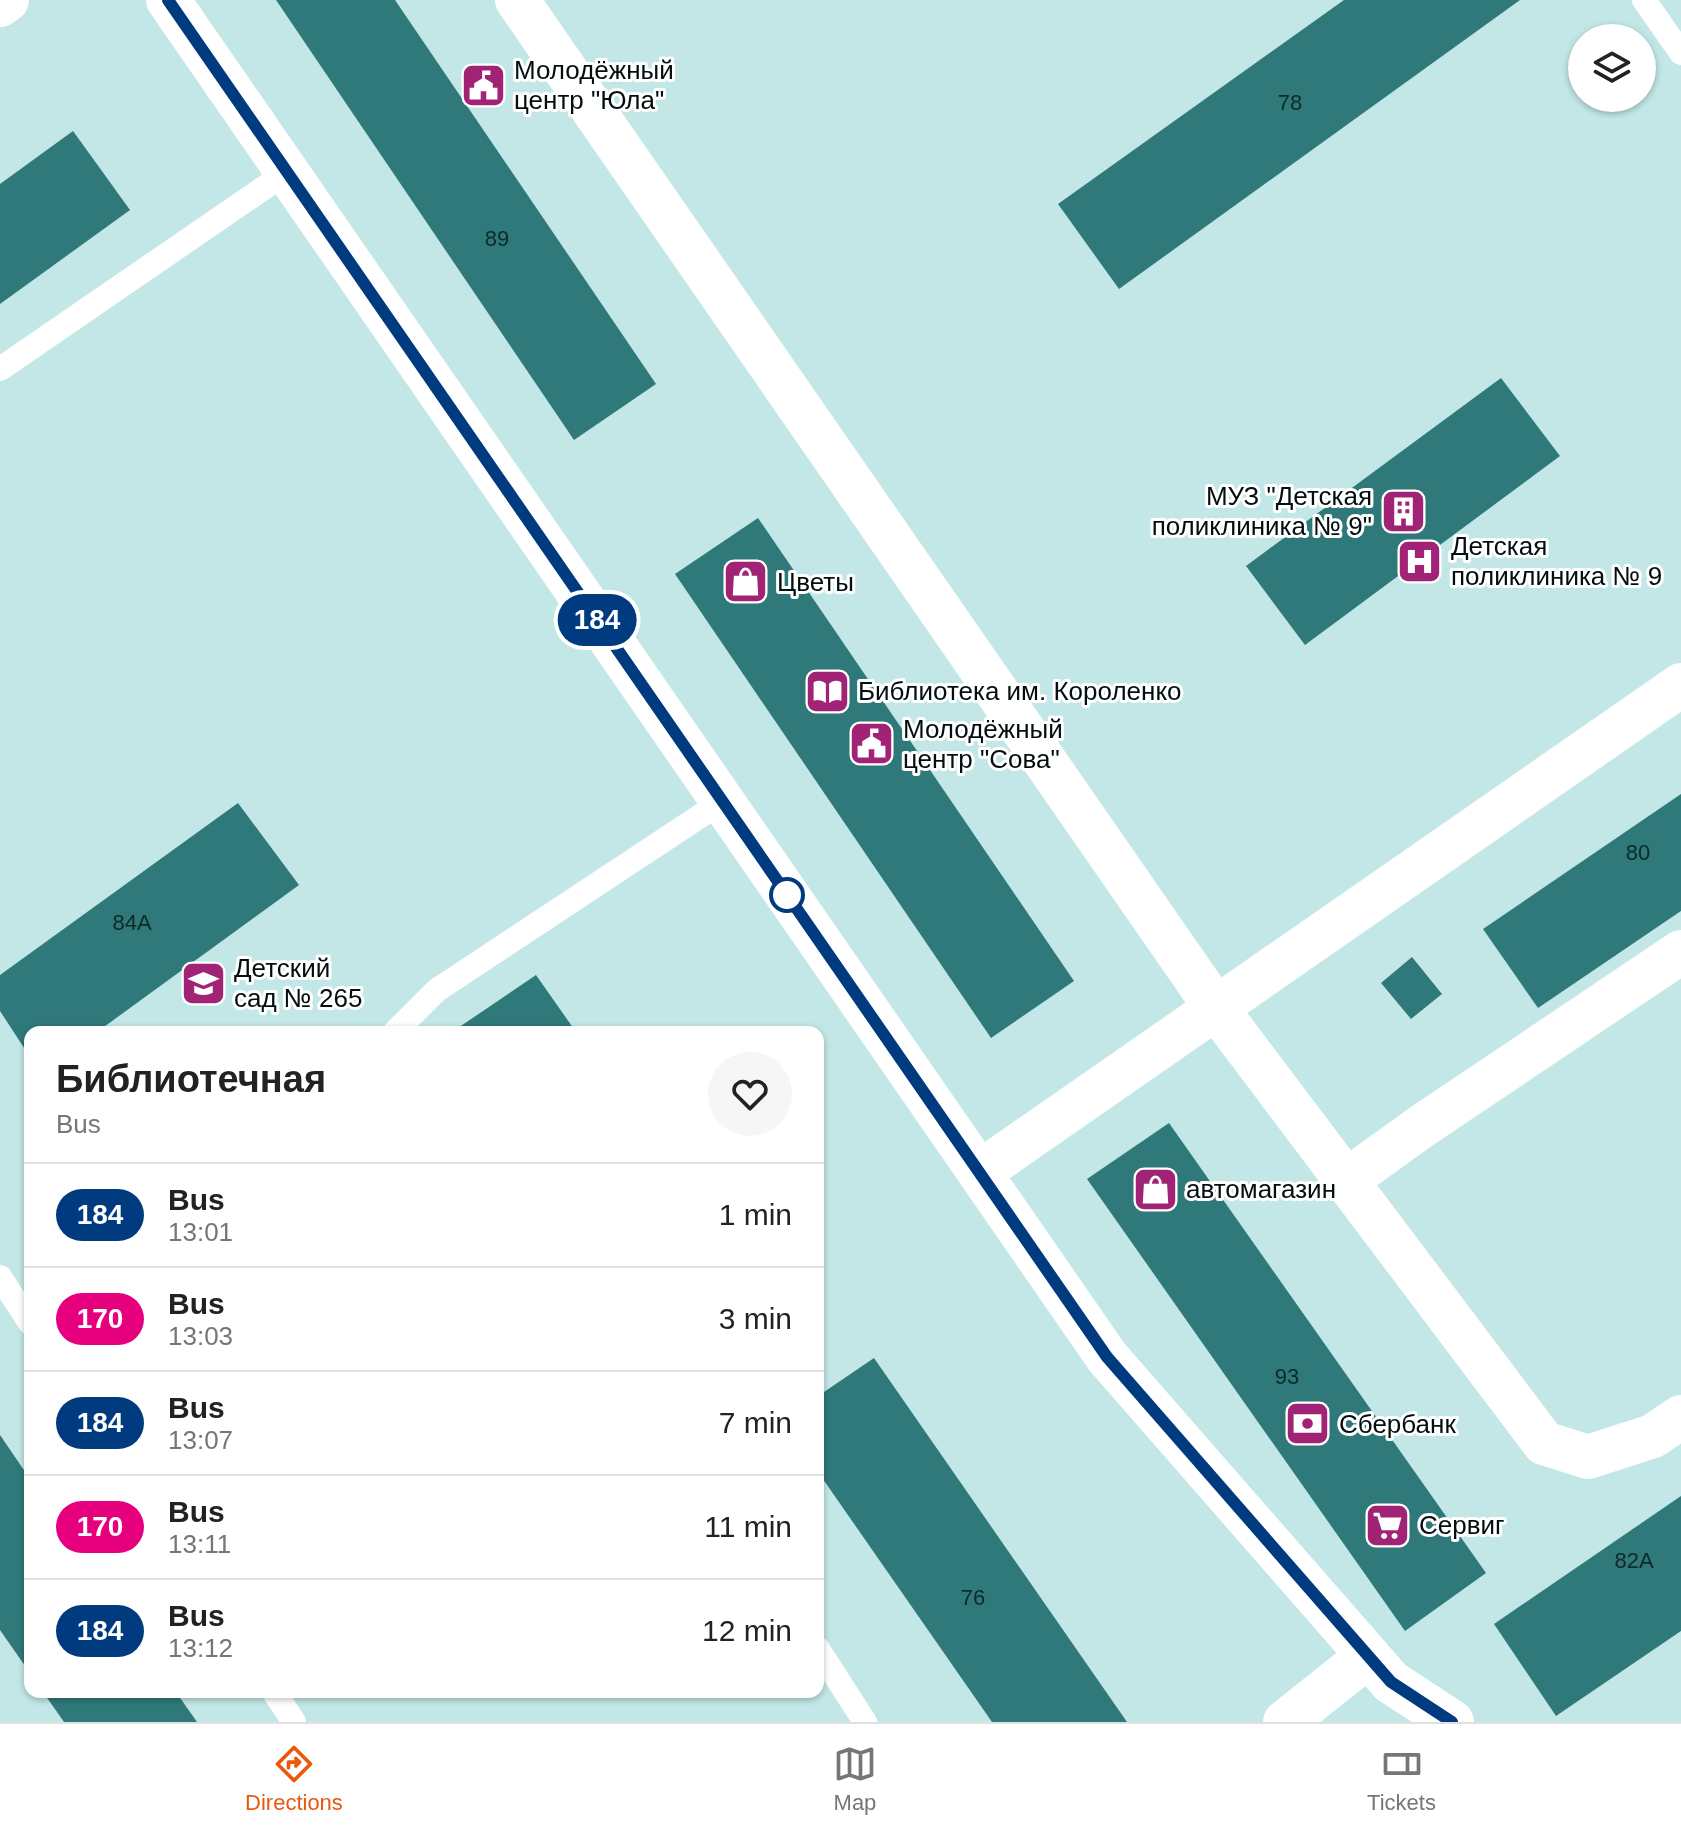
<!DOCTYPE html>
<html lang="en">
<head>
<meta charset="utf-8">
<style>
  :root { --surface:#fff; --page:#f6f6f6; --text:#222; --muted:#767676; --line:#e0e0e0; --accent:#ea580c }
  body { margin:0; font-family:Arial,sans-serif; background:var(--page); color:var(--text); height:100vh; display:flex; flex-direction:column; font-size:30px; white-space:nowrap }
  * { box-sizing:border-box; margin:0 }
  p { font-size:26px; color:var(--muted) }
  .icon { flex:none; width:44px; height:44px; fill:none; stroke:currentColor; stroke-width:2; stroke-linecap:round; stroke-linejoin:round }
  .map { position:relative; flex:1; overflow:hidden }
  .sheet { position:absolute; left:24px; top:1026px; width:800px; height:672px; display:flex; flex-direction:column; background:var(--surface); border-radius:16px; box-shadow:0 2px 6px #0004 }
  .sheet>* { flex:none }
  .badge { padding:0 16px; border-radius:26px; font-size:28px; line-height:52px }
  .buttons { position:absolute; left:1568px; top:24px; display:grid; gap:16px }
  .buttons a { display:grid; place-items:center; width:88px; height:88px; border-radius:50%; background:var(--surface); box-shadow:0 2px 6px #0004; font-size:40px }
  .map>.badge { position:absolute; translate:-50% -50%; box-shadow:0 0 0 4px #fff }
  .round { display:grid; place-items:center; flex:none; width:84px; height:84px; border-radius:42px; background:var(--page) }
  .overview { display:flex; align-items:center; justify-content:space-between; height:136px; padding:0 32px }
  h1 { font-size:38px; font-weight:600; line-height:60px }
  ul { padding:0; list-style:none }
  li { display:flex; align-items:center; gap:24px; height:104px; padding:0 32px; border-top:2px solid var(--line) }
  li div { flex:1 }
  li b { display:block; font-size:30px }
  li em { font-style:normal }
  li .badge { min-width:88px; font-weight:700; text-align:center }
  .dock { display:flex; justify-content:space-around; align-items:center; height:112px; border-top:2px solid var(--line); background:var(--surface); font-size:22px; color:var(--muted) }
  .dock a { display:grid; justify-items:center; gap:4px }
  .dock .on { color:var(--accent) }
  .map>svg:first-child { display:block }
  .building { fill:#2f797a }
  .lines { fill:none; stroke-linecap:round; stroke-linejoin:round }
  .service { stroke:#fff; stroke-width:24 }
  .minor { stroke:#fff; stroke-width:44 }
  .secondary { stroke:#fff; stroke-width:44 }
  .line-casing { stroke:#fff; stroke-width:18 }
  .line { stroke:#003b80; stroke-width:12 }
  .stop-dot { fill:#fff; stroke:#003b80; stroke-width:4 }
  .labels { text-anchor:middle; stroke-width:6; stroke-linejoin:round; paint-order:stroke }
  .number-label { font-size:22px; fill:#0e2929 }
  .poi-label { font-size:26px; fill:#030e0e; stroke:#fff; text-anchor:start }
</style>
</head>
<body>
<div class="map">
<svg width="1681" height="1722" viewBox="0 0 1681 1722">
  <rect width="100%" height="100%" fill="#c2e7e6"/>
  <g class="building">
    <path d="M276,0H395L656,384L574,440Z"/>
    <path d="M1344,0H1520L1119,289L1058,204Z"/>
    <path d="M73,131L130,210L0,304V184Z"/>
    <path d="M1501,378L1560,456L1305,645L1246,566Z"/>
    <path d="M758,518L1074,981L991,1038L675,574Z"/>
    <path d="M1681,794V911L1538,1008L1483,929Z"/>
    <path d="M238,803L299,885L97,1032H30V1057L0,1011V975Z"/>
    <path d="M1412,957L1442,994L1411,1019L1381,983Z"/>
    <path d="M536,975L576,1032H452Z"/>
    <path d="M1169,1123L1486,1573L1405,1631L1087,1179Z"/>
    <path d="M874,1358L1127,1722H992L818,1472V1384L824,1392Z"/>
    <path d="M0,1435L30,1479V1673L0,1630Z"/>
    <path d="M1681,1496V1631L1556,1716L1494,1624Z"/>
    <path d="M43,1692H176L197,1722H64Z"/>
  </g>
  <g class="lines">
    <g class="service">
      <path d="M1644,0L1681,53"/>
      <path d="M0,369L287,172"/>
      <path d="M395,1032L437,990L723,801"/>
      <path d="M0,1277L30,1323"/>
      <path d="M818,1649L865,1722"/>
      <path d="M274,1692L294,1722"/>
    </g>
    <g class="minor">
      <path d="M517,0L1216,1008L1544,1443L1588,1457L1653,1436L1681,1417"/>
      <path d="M0,5L7,0"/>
      <path d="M980,1172L1681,685"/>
      <path d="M1347,1180L1422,1126L1681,952"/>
      <path d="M1285,1722L1368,1656"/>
    </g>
    <path class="secondary" d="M168,0L1107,1357L1391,1682L1452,1722"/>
  </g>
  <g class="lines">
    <defs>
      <path id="line" d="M168,0L1107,1357L1391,1682L1452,1722"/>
    </defs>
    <use href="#line" class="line-casing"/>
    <use href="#line" class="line"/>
  </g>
  <defs>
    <symbol id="civic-square" viewBox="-11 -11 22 22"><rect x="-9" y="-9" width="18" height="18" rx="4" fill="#a12376" stroke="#fff"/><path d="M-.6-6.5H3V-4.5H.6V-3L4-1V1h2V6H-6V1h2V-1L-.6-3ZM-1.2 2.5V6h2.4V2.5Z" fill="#fff"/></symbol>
    <symbol id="building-square" viewBox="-11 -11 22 22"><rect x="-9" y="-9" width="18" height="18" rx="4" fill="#a12376" stroke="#fff"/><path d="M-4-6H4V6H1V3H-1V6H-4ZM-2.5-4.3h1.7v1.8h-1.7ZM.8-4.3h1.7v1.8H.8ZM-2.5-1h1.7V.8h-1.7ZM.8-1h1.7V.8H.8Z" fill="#fff"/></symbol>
    <symbol id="hospital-square" viewBox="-11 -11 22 22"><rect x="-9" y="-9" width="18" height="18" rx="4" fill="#a12376" stroke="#fff"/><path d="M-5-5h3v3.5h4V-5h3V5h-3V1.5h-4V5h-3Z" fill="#fff"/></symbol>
    <symbol id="shop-square" viewBox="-11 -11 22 22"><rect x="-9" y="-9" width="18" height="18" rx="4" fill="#a12376" stroke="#fff"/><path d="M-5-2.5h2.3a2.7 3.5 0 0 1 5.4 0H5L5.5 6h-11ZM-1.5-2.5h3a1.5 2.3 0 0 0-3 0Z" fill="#fff"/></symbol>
    <symbol id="library-square" viewBox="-11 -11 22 22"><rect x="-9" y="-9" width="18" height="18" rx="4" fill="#a12376" stroke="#fff"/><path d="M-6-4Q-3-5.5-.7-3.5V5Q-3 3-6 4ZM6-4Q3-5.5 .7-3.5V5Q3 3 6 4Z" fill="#fff"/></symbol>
    <symbol id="school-square" viewBox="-11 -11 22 22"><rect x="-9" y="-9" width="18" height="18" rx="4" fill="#a12376" stroke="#fff"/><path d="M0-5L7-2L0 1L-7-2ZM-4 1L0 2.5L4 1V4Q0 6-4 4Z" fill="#fff"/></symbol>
    <symbol id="bank-square" viewBox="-11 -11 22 22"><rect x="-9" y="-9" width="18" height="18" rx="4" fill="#a12376" stroke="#fff"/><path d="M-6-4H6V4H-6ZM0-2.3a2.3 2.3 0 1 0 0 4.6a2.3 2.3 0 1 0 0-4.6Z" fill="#fff"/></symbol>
    <symbol id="supermarket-square" viewBox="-11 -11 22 22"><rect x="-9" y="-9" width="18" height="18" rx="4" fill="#a12376" stroke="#fff"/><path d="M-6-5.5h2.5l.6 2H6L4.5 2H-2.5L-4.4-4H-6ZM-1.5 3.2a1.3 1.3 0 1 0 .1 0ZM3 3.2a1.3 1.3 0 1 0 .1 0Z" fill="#fff"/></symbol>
  </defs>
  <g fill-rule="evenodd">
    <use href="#civic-square" x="458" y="60" width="51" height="51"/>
    <use href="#building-square" x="1378" y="486" width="51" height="51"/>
    <use href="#hospital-square" x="1394" y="536" width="51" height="51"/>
    <use href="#shop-square" x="720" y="556" width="51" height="51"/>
    <use href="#library-square" x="802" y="666" width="51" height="51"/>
    <use href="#civic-square" x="846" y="718" width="51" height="51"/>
    <use href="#school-square" x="178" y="958" width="51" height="51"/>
    <use href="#shop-square" x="1130" y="1164" width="51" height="51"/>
    <use href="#bank-square" x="1282" y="1398" width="51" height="51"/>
    <use href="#supermarket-square" x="1362" y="1500" width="51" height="51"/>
  </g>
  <circle class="stop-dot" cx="787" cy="895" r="16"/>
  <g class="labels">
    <g class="number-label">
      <text x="1290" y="110">78</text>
      <text x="497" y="246">89</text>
      <text x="1638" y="860">80</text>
      <text x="132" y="930">84А</text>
      <text x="1287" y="1384">93</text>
      <text x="1634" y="1568">82А</text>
      <text x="973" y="1605">76</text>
    </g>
    <g class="poi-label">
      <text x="514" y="79">Молодёжный<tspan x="514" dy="30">центр "Юла"</tspan></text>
      <text x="1372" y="505" text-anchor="end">МУЗ "Детская<tspan x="1372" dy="30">поликлиника № 9"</tspan></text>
      <text x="1451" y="555">Детская<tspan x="1451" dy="30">поликлиника № 9</tspan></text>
      <text x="777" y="591">Цветы</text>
      <text x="858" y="700">Библиотека им. Короленко</text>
      <text x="903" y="738">Молодёжный<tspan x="903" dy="30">центр "Сова"</tspan></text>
      <text x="234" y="977">Детский<tspan x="234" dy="30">сад № 265</tspan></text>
      <text x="1186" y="1198">автомагазин</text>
      <text x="1339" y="1433">Сбербанк</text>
      <text x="1419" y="1534">Сервиг</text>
    </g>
  </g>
</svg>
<div class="buttons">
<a><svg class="icon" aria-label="layers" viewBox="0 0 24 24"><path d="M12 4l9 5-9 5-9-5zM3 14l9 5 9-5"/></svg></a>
</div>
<b class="badge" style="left:597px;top:620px;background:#003b80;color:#fff">184</b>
<section class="sheet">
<div class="overview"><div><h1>Библиотечная</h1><p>Bus</p></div><a class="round"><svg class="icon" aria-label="heart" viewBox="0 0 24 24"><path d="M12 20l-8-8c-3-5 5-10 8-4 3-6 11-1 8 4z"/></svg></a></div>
<ul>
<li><span class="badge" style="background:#003b80;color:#fff">184</span><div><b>Bus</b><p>13:01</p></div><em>1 min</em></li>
<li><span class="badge" style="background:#e6007e;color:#fff">170</span><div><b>Bus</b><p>13:03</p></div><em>3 min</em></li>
<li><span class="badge" style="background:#003b80;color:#fff">184</span><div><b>Bus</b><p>13:07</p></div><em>7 min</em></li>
<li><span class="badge" style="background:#e6007e;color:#fff">170</span><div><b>Bus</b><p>13:11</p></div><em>11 min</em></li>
<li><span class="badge" style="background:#003b80;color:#fff">184</span><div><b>Bus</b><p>13:12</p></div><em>12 min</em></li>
</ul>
</section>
</div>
<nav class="dock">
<a class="on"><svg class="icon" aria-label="directions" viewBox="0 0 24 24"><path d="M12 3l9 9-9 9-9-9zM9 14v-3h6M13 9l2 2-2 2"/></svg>Directions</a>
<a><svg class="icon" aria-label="map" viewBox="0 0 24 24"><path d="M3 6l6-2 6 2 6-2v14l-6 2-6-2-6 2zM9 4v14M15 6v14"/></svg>Map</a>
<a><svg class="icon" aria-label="tickets" viewBox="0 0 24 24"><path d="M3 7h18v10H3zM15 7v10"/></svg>Tickets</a>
</nav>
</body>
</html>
